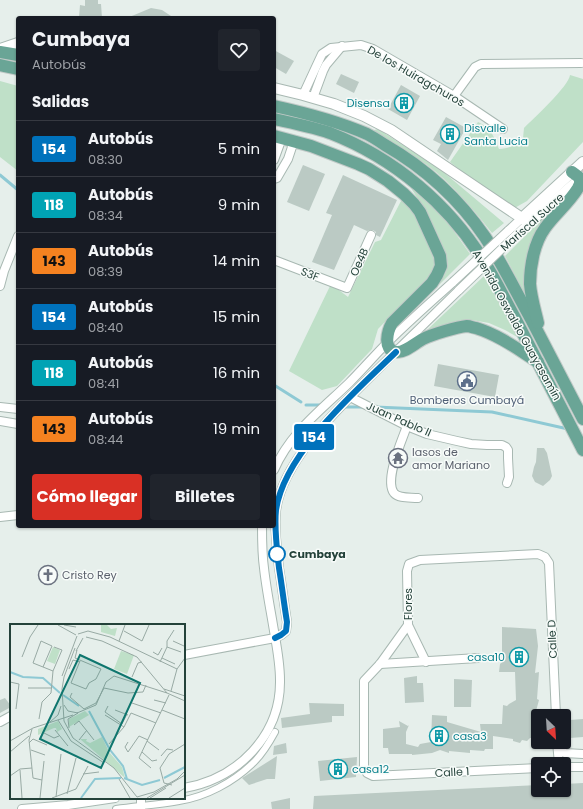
<!DOCTYPE html>
<html lang="es">
<head>
<meta charset="utf-8">
<style>
  :root { --surface:#171b24; --page:#20242c; --text:#f1f3f6; --muted:#9ea1a6; --line:#363941; --accent:#d93025 }
  body { margin:0; font-family:Poppins,sans-serif; background:var(--page); color:var(--text); height:100vh; display:flex; flex-direction:column; font-size:15px; white-space:nowrap }
  * { box-sizing:border-box; margin:0 }
  p { font-size:13px; color:var(--muted) }
  .icon { flex:none; width:22px; height:22px; fill:none; stroke:currentColor; stroke-width:2; stroke-linecap:round; stroke-linejoin:round }
  .map { position:relative; flex:1; overflow:hidden }
  .side { position:absolute; left:16px; top:16px; width:260px; height:512px; display:flex; flex-direction:column; background:var(--surface); border-radius:4px; box-shadow:0 1px 3px #0004 }
  .side>* { flex:none }
  .badge { padding:0 8px; border-radius:3px; font-size:14px; line-height:26px }
  .needle { width:26px; rotate:155deg }
  .controls { position:absolute; left:531px; top:709px; display:grid; gap:8px }
  .controls a { display:grid; place-items:center; width:40px; height:40px; border-radius:4px; background:var(--surface); box-shadow:0 1px 3px #0004; font-size:20px }
  .map>.badge { position:absolute; translate:-50% -50%; box-shadow:0 0 0 2px #fff }
  h2 { padding:0 16px; font-size:15px; line-height:36px }
  .round { display:grid; place-items:center; flex:none; width:42px; height:42px; border-radius:4px; background:var(--page) }
  .head { display:flex; align-items:center; justify-content:space-between; height:68px; padding:0 16px }
  h1 { font-size:19px; font-weight:700; line-height:30px }
  .button { display:flex; gap:8px; margin-top:auto; padding:8px 16px }
  .button a { flex:1; height:46px; border-radius:4px; background:var(--accent); color:#fff; font-size:16px; font-weight:700; line-height:46px; text-align:center }
  .button a+a { background:var(--page); color:var(--text) }
  ul { padding:0; list-style:none }
  li { display:flex; align-items:center; gap:12px; height:56px; padding:0 16px; border-top:1px solid var(--line) }
  li div { flex:1 }
  li b { display:block; font-size:15px }
  li em { font-style:normal }
  li .badge { min-width:44px; font-weight:700; text-align:center }
  .map>svg:first-child { display:block }
  .green { fill:#bfe0c8 }
  .lines { fill:none; stroke-linecap:round; stroke-linejoin:round }
  .stream { stroke:#8ec9d4; stroke-width:3 }
  .building { fill:#bbcac4 }
  .pedestrian-casing { stroke:#a8b8b2; stroke-width:8 }
  .minor-casing { stroke:#a8b8b2; stroke-width:10 }
  .tertiary-casing { stroke:#a8b8b2; stroke-width:12 }
  .primary-casing { stroke:#c2cac8; stroke-width:14 }
  .pedestrian { stroke:#fff; stroke-width:6 }
  .minor { stroke:#fff; stroke-width:8 }
  .tertiary { stroke:#fff; stroke-width:10 }
  .primary { stroke:#6aa596; stroke-width:12 }
  .minor-bridge-casing { stroke:#a8b8b2; stroke-width:10; stroke-linecap:butt }
  .minor-bridge { stroke:#fff; stroke-width:8 }
  .line-casing { stroke:#fff; stroke-width:9 }
  .line { stroke:#0072bc; stroke-width:6 }
  .stop-dot { fill:#fff; stroke:#0072bc; stroke-width:2 }
  .labels { text-anchor:middle; stroke-width:3; stroke-linejoin:round; paint-order:stroke }
  .street-label { font-size:11px; fill:#24423a; stroke:#f7fbf9 }
  .culture-label { font-size:11px; fill:#0d838f; stroke:#f7fbf9; text-anchor:start }
  .service-label { font-size:11px; fill:#4e5e75; stroke:#f7fbf9 }
  .worship-label { font-size:11px; fill:#5b616d; stroke:#f7fbf9; text-anchor:start }
  .stop-label { font-size:11px; font-weight:bold; fill:#24423a; stroke:#f7fbf9; text-anchor:start }
  .inset-river { fill:none; stroke:#8ec9d4; stroke-width:2 }
  .inset-road { fill:none; stroke:#98aaa4; stroke-width:1 }
  .view { fill:#0f766e; fill-opacity:0.15; stroke:#0f766e; stroke-width:2 }
  .inset-edge { fill:none; stroke:#24423a; stroke-width:2 }
</style>
</head>
<body>
<div class="map">
<svg width="583" height="809" viewBox="0 0 583 809">
  <rect width="100%" height="100%" fill="#e6efeb"/>
  <g class="green">
    <path d="M570,75L583,79V142L527,201L511,210L450,162L478,122C492,129 493,135 499,149C510,148 515,146 523,138L524,128C533,119 569,86 570,75Z"/>
    <path d="M0,81L18,86V171L0,157Z"/>
    <path d="M378,129L441,170L504,223L492,233C477,214 461,195 443,178C422,159 396,145 371,131Z"/>
    <path d="M411,188L432,206L451,227L470,254L439,285C441,280 446,274 447,268C451,251 421,204 411,188Z"/>
    <path d="M402,199L414,215L428,243L437,268L378,329L372,349L337,386L322,390L289,371L331,284L348,297L375,242L381,240Z"/>
    <path d="M550,211L538,228L530,304L505,256Z"/>
    <path d="M484,276L519,338L505,330L489,323L472,320L427,330Z"/>
  </g>
  <g class="lines">
    <g class="stream">
      <path d="M0,175L18,190"/>
      <path d="M274,385L301,402"/>
      <path d="M306,405H322"/>
      <path d="M344,407H363"/>
      <path d="M375,407L492,412L568,429"/>
    </g>
  </g>
  <g class="building">
    <path d="M85,0H98V4H101L102,18H79L80,5L85,6Z"/>
    <path d="M151,8L162,10L174,18H127Z"/>
    <path d="M274,50L294,61L286,74L274,67Z"/>
    <path d="M341,74L359,82L354,93L336,84Z"/>
    <path d="M401,85L420,96L407,120L388,109Z"/>
    <path d="M446,117L466,128L448,160L437,151L441,144L433,140Z"/>
    <path d="M303,165L325,174L309,211L287,202Z"/>
    <path d="M343,175L397,200L380,237L376,235V232L373,230H370L367,231L354,225L334,270L312,262L332,215L326,213Z"/>
    <path d="M438,364L499,375L495,397L434,386Z"/>
    <path d="M537,448H544L547,453L552,476L550,480L543,486L535,482L532,476L534,467L536,462Z"/>
    <path d="M502,627L536,629L538,646L535,673L539,672L537,699L539,700L536,711L538,738H530L527,741L522,740L520,743L513,741V739L493,736V749H485L484,751L470,750V753L449,751V753L440,750L432,753L412,755V754H389L388,748H383V729L400,727L399,721L408,726L409,725L406,732V744L418,747L420,744L431,742L432,715L447,716V722L481,732L480,724H502L503,705L507,706L509,704L516,700L515,672H499L500,664L502,662Z"/>
    <path d="M417,676V683H423L424,702L405,703L404,678Z"/>
    <path d="M454,679L472,680L471,707H454Z"/>
    <path d="M5,698L11,706V707L0,713V700Z"/>
    <path d="M309,703L344,704V716H332V722L282,728L281,718L310,714Z"/>
    <path d="M583,719V737L570,738V720Z"/>
    <path d="M286,743L287,753L273,755L274,746Z"/>
    <path d="M277,756L275,779H267L249,785L242,778Z"/>
    <path d="M357,757L356,777L320,781L318,761Z"/>
    <path d="M583,783V809H313L314,796L538,785V790H564V784Z"/>
    <path d="M290,798V809H272L271,802Z"/>
  </g>
  <g class="lines">
    <defs>
      <path id="pedestrian" d="M116,809C137,806 158,805 179,801C206,797 233,782 252,764C262,755 269,743 275,732"/>
      <g id="minor">
        <path d="M303,95L315,69L322,54L331,48L361,45L373,49L454,96L503,129"/>
        <path d="M454,96L475,67L481,64L581,63"/>
        <path d="M313,98L323,71L326,65L342,46"/>
        <path d="M274,160L282,138"/>
        <path d="M274,179L277,178L288,159L294,141"/>
        <path d="M508,231L522,218"/>
        <path d="M513,238L529,223"/>
        <path d="M274,260L347,288L371,235"/>
        <path d="M0,286L4,271L18,236"/>
        <path d="M350,397L407,426L427,434L457,441L471,444L487,445H502L506,447L508,450V458L509,477L507,483"/>
        <path d="M0,407L18,409"/>
        <path d="M0,421L18,424"/>
        <path d="M407,426C402,440 384,480 394,493C399,499 411,497 418,498"/>
        <path d="M274,470C290,433 321,410 349,383C362,370 374,356 387,343C408,322 431,302 453,282"/>
        <path d="M0,517L18,515"/>
        <path d="M408,625L426,662"/>
        <path d="M184,655L275,638L281,635L286,631L287,622C284,604 282,586 279,568C277,549 274,530 276,511C282,459 344,403 379,368C406,342 432,316 459,290"/>
        <path d="M380,664L478,658"/>
        <path d="M0,722L11,716"/>
        <path d="M557,742L559,764"/>
        <path d="M558,750L565,753L583,754"/>
        <path d="M564,767H583"/>
        <path d="M538,768L373,776L367,773L364,767V681L380,664L408,625L407,571L409,564L420,560L538,554L545,557L549,563L556,716"/>
        <path d="M184,788C237,779 281,736 280,680C280,661 276,643 273,625C270,607 266,587 264,568C262,554 262,540 262,526"/>
        <path d="M141,798V809"/>
        <path d="M22,809L68,805L115,798"/>
      </g>
      <g id="tertiary">
        <path d="M0,49L18,43"/>
        <path d="M274,88L303,95L334,104L364,116L391,130L529,223L582,177"/>
        <path d="M522,218L583,162"/>
      </g>
      <g id="primary">
        <path d="M0,52L18,55"/>
        <path d="M0,65L18,69"/>
        <path d="M274,106C306,113 337,121 367,134C373,137 379,141 385,145C425,168 459,199 485,237C502,263 516,292 531,319C548,352 566,386 583,419"/>
        <path d="M274,119C293,123 312,127 330,133C394,158 449,204 485,263C496,281 505,300 515,318C538,362 560,406 583,450"/>
        <path d="M274,136L311,146L358,164L369,169L388,181L404,194L414,204L420,212L440,256L441,266L437,275L432,283L392,323C388,330 382,350 396,352C405,353 415,343 423,339C433,334 457,327 467,326C470,326 474,328 476,328C499,335 519,350 538,362"/>
        <path d="M538,323C535,310 531,297 530,284C530,266 534,243 545,228C555,214 569,203 578,188L580,184V178L572,172"/>
      </g>
    </defs>
    <use href="#pedestrian" class="pedestrian-casing"/>
    <use href="#minor" class="minor-casing"/>
    <use href="#tertiary" class="tertiary-casing"/>
    <use href="#primary" class="primary-casing"/>
    <use href="#pedestrian" class="pedestrian"/>
    <use href="#minor" class="minor"/>
    <use href="#tertiary" class="tertiary"/>
    <use href="#primary" class="primary"/>
    <defs>
      <g id="minor-bridge">
        <path d="M453,282L508,231"/>
        <path d="M459,290L513,238"/>
      </g>
    </defs>
    <use href="#minor-bridge" class="minor-bridge-casing"/>
    <use href="#minor-bridge" class="minor-bridge"/>
  </g>
  <g class="lines">
    <defs>
      <path id="line" d="M275,638L281,635L286,631L287,622C284,604 282,586 279,568C277,549 274,529 276,510C284,453 356,391 396,352"/>
    </defs>
    <use href="#line" class="line-casing"/>
    <use href="#line" class="line"/>
  </g>
  <defs>
    <symbol id="building-ring" viewBox="-11 -11 22 22"><circle r="9.5" fill="#f7fbf9" stroke="#0f9aa8" stroke-width="1.5"/><path d="M-4-6H4V6H1V3H-1V6H-4ZM-2.5-4.3h1.7v1.8h-1.7ZM.8-4.3h1.7v1.8H.8ZM-2.5-1h1.7V.8h-1.7ZM.8-1h1.7V.8H.8Z" fill="#0f9aa8"/></symbol>
    <symbol id="civic-ring" viewBox="-11 -11 22 22"><circle r="9.5" fill="#f7fbf9" stroke="#5c6f8a" stroke-width="1.5"/><path d="M-.6-6.5H3V-4.5H.6V-3L4-1V1h2V6H-6V1h2V-1L-.6-3ZM-1.2 2.5V6h2.4V2.5Z" fill="#5c6f8a"/></symbol>
    <symbol id="temple-ring" viewBox="-11 -11 22 22"><circle r="9.5" fill="#f7fbf9" stroke="#6b7280" stroke-width="1.5"/><path d="M0-6L5-2H3V0L6.5 2.5H4V6H1.5V3h-3V6H-4V2.5H-6.5L-3 0V-2H-5Z" fill="#6b7280"/></symbol>
    <symbol id="church-ring" viewBox="-11 -11 22 22"><circle r="9.5" fill="#f7fbf9" stroke="#6b7280" stroke-width="1.5"/><path d="M-1.2-6h2.4v3.5h3.3v2.4h-3.3V6h-2.4V-.1h-3.3v-2.4h3.3Z" fill="#6b7280"/></symbol>
  </defs>
  <g fill-rule="evenodd">
    <use href="#building-ring" x="393" y="92" width="22" height="22"/>
    <use href="#building-ring" x="439" y="123" width="22" height="22"/>
    <use href="#civic-ring" x="456" y="370" width="22" height="22"/>
    <use href="#temple-ring" x="387" y="447" width="22" height="22"/>
    <use href="#church-ring" x="37" y="564" width="22" height="22"/>
    <use href="#building-ring" x="508" y="646" width="22" height="22"/>
    <use href="#building-ring" x="428" y="725" width="22" height="22"/>
    <use href="#building-ring" x="327" y="758" width="22" height="22"/>
  </g>
  <circle class="stop-dot" cx="277" cy="554" r="8"/>
  <g class="labels">
    <g class="street-label">
      <text transform="translate(416 76) rotate(30)" y="4">De los Huiragchuros</text>
      <text transform="translate(532 222) rotate(-42)" y="4">Mariscal Sucre</text>
      <text transform="translate(359 262) rotate(-66)" y="4">Oe4B</text>
      <text transform="translate(310 274) rotate(22)" y="4">S3F</text>
      <text transform="translate(517 325) rotate(61)" y="4">Avenida Oswaldo Guayasamín</text>
      <text transform="translate(399 419) rotate(24)" y="4">Juan Pablo II</text>
      <text transform="translate(408 604) rotate(-90)" y="4">Flores</text>
      <text transform="translate(552 639) rotate(-93)" y="4">Calle D</text>
      <text transform="translate(452 772) rotate(-3)" y="4">Calle 1</text>
    </g>
    <g class="culture-label">
      <text x="390" y="107" text-anchor="end">Disensa</text>
      <text x="464" y="132">Disvalle<tspan x="464" dy="13">Santa Lucia</tspan></text>
      <text x="505" y="661" text-anchor="end">casa10</text>
      <text x="453" y="740">casa3</text>
      <text x="352" y="773">casa12</text>
    </g>
    <g class="service-label">
      <text x="467" y="404">Bomberos Cumbayá</text>
    </g>
    <g class="worship-label">
      <text x="412" y="456">lasos de<tspan x="412" dy="13">amor Mariano</tspan></text>
      <text x="62" y="579">Cristo Rey</text>
    </g>
    <g class="stop-label">
      <text x="289" y="558">Cumbaya</text>
    </g>
  </g>
  <g transform="translate(10 624)">
    <rect width="175" height="175" fill="#e6efeb"/>
    <path d="M91,1H97L101,5L107,4L105,12L91,8ZM43,23L50,26L45,40L37,37ZM111,27L124,31L117,50L104,45ZM75,87L79,91L59,103V95ZM48,97L52,105L47,108L46,104H44L28,111V105ZM92,113L99,128L112,143L115,154L70,115H77L76,117L80,119Z" fill="#bfe0c8"/>
    <path class="inset-river" d="M0,48L13,53L33,54L50,69M53,71L69,82M79,87L100,126L113,142L117,155M114,154L132,161L150,156M154,154L175,143M71,174L85,155L111,154"/>
    <path class="inset-road" d="M48,1L66,11M54,1L66,3M114,7L132,17L139,1M68,10L78,7L100,13L167,45M76,13L92,17L127,33L157,69L175,77M109,17L115,1M163,17L174,22M157,23L171,28M65,24L54,53L52,65L54,97L63,114L104,144L127,173L144,168L167,155L175,147M67,26L65,34L91,45L86,55L79,59L76,65L61,59L70,37M66,27L73,14M143,28L148,31L152,24M12,33L20,13L28,1M152,34L165,40M150,38L157,23V17L164,6M33,43L42,22L31,17L23,39L43,47M59,45L63,36L70,38M52,52L67,12M122,53L128,39L132,38M0,58L9,60L6,85M18,64H42M94,64L118,69L133,68L136,61M154,65L175,72M161,67L167,45L175,34M62,69L60,73L74,85M144,76L156,79M122,79L151,89M54,81L58,87L68,89L58,95L59,104M98,82L95,88L112,100L117,90M74,85L86,79L94,64M105,86L118,91M152,86L175,95M67,89L86,81L96,58L104,52L157,69M95,91L114,103M29,95L32,78L41,69L43,47L52,26L44,23M48,96L61,117L94,139M40,98L48,91L51,82M64,101L69,97L84,116M22,105L19,116L23,154L32,156M45,106L58,122M34,109L44,114L49,112M69,116L77,106M0,117L23,104L63,91M137,117L149,126M118,118L115,123L118,128L129,112L138,116M19,119L23,115L37,121M99,120L114,103L121,89L146,99M21,126L35,131M0,128L19,112M132,128L142,137L147,136M151,132L157,125L163,126M141,144L129,134L159,71M10,146L12,174M73,150L89,148M0,152L10,145L22,144M109,155L120,174M162,161L154,159L150,144L159,130L175,120M57,170L66,134M46,173L51,130M30,174L34,137M42,174L66,165L78,142M137,174L175,151M140,174L156,164M159,174L175,164"/>
    <path class="view" d="M70,31L130,59L91,144L30,115Z"/>
    <rect width="175" height="175" class="inset-edge"/>
  </g>
</svg>
<div class="controls">
<a><svg class="needle" viewBox="-14 -14 28 28"><path d="M0-13l5 13h-10z" fill="#e53935"/><path d="M0 13l5-13h-10z" fill="#9ea1a6"/></svg></a>
<a><svg class="icon" aria-label="locate" viewBox="0 0 24 24"><circle cx="12" cy="12" r="6"/><path d="M12 2v4M12 18v4M2 12h4M18 12h4"/></svg></a>
</div>
<b class="badge" style="left:314px;top:437px;background:#0072bc;color:#fff">154</b>
<section class="side">
<div class="head"><div><h1>Cumbaya</h1><p>Autobús</p></div><a class="round"><svg class="icon" aria-label="heart" viewBox="0 0 24 24"><path d="M12 20l-8-8c-3-5 5-10 8-4 3-6 11-1 8 4z"/></svg></a></div>
<h2>Salidas</h2>
<ul>
<li><span class="badge" style="background:#0072bc;color:#fff">154</span><div><b>Autobús</b><p>08:30</p></div><em>5 min</em></li>
<li><span class="badge" style="background:#00a3b4;color:#fff">118</span><div><b>Autobús</b><p>08:34</p></div><em>9 min</em></li>
<li><span class="badge" style="background:#f58220;color:#111">143</span><div><b>Autobús</b><p>08:39</p></div><em>14 min</em></li>
<li><span class="badge" style="background:#0072bc;color:#fff">154</span><div><b>Autobús</b><p>08:40</p></div><em>15 min</em></li>
<li><span class="badge" style="background:#00a3b4;color:#fff">118</span><div><b>Autobús</b><p>08:41</p></div><em>16 min</em></li>
<li><span class="badge" style="background:#f58220;color:#111">143</span><div><b>Autobús</b><p>08:44</p></div><em>19 min</em></li>
</ul>
<div class="button"><a>Cómo llegar</a><a>Billetes</a></div>
</section>
</div>
</body>
</html>
